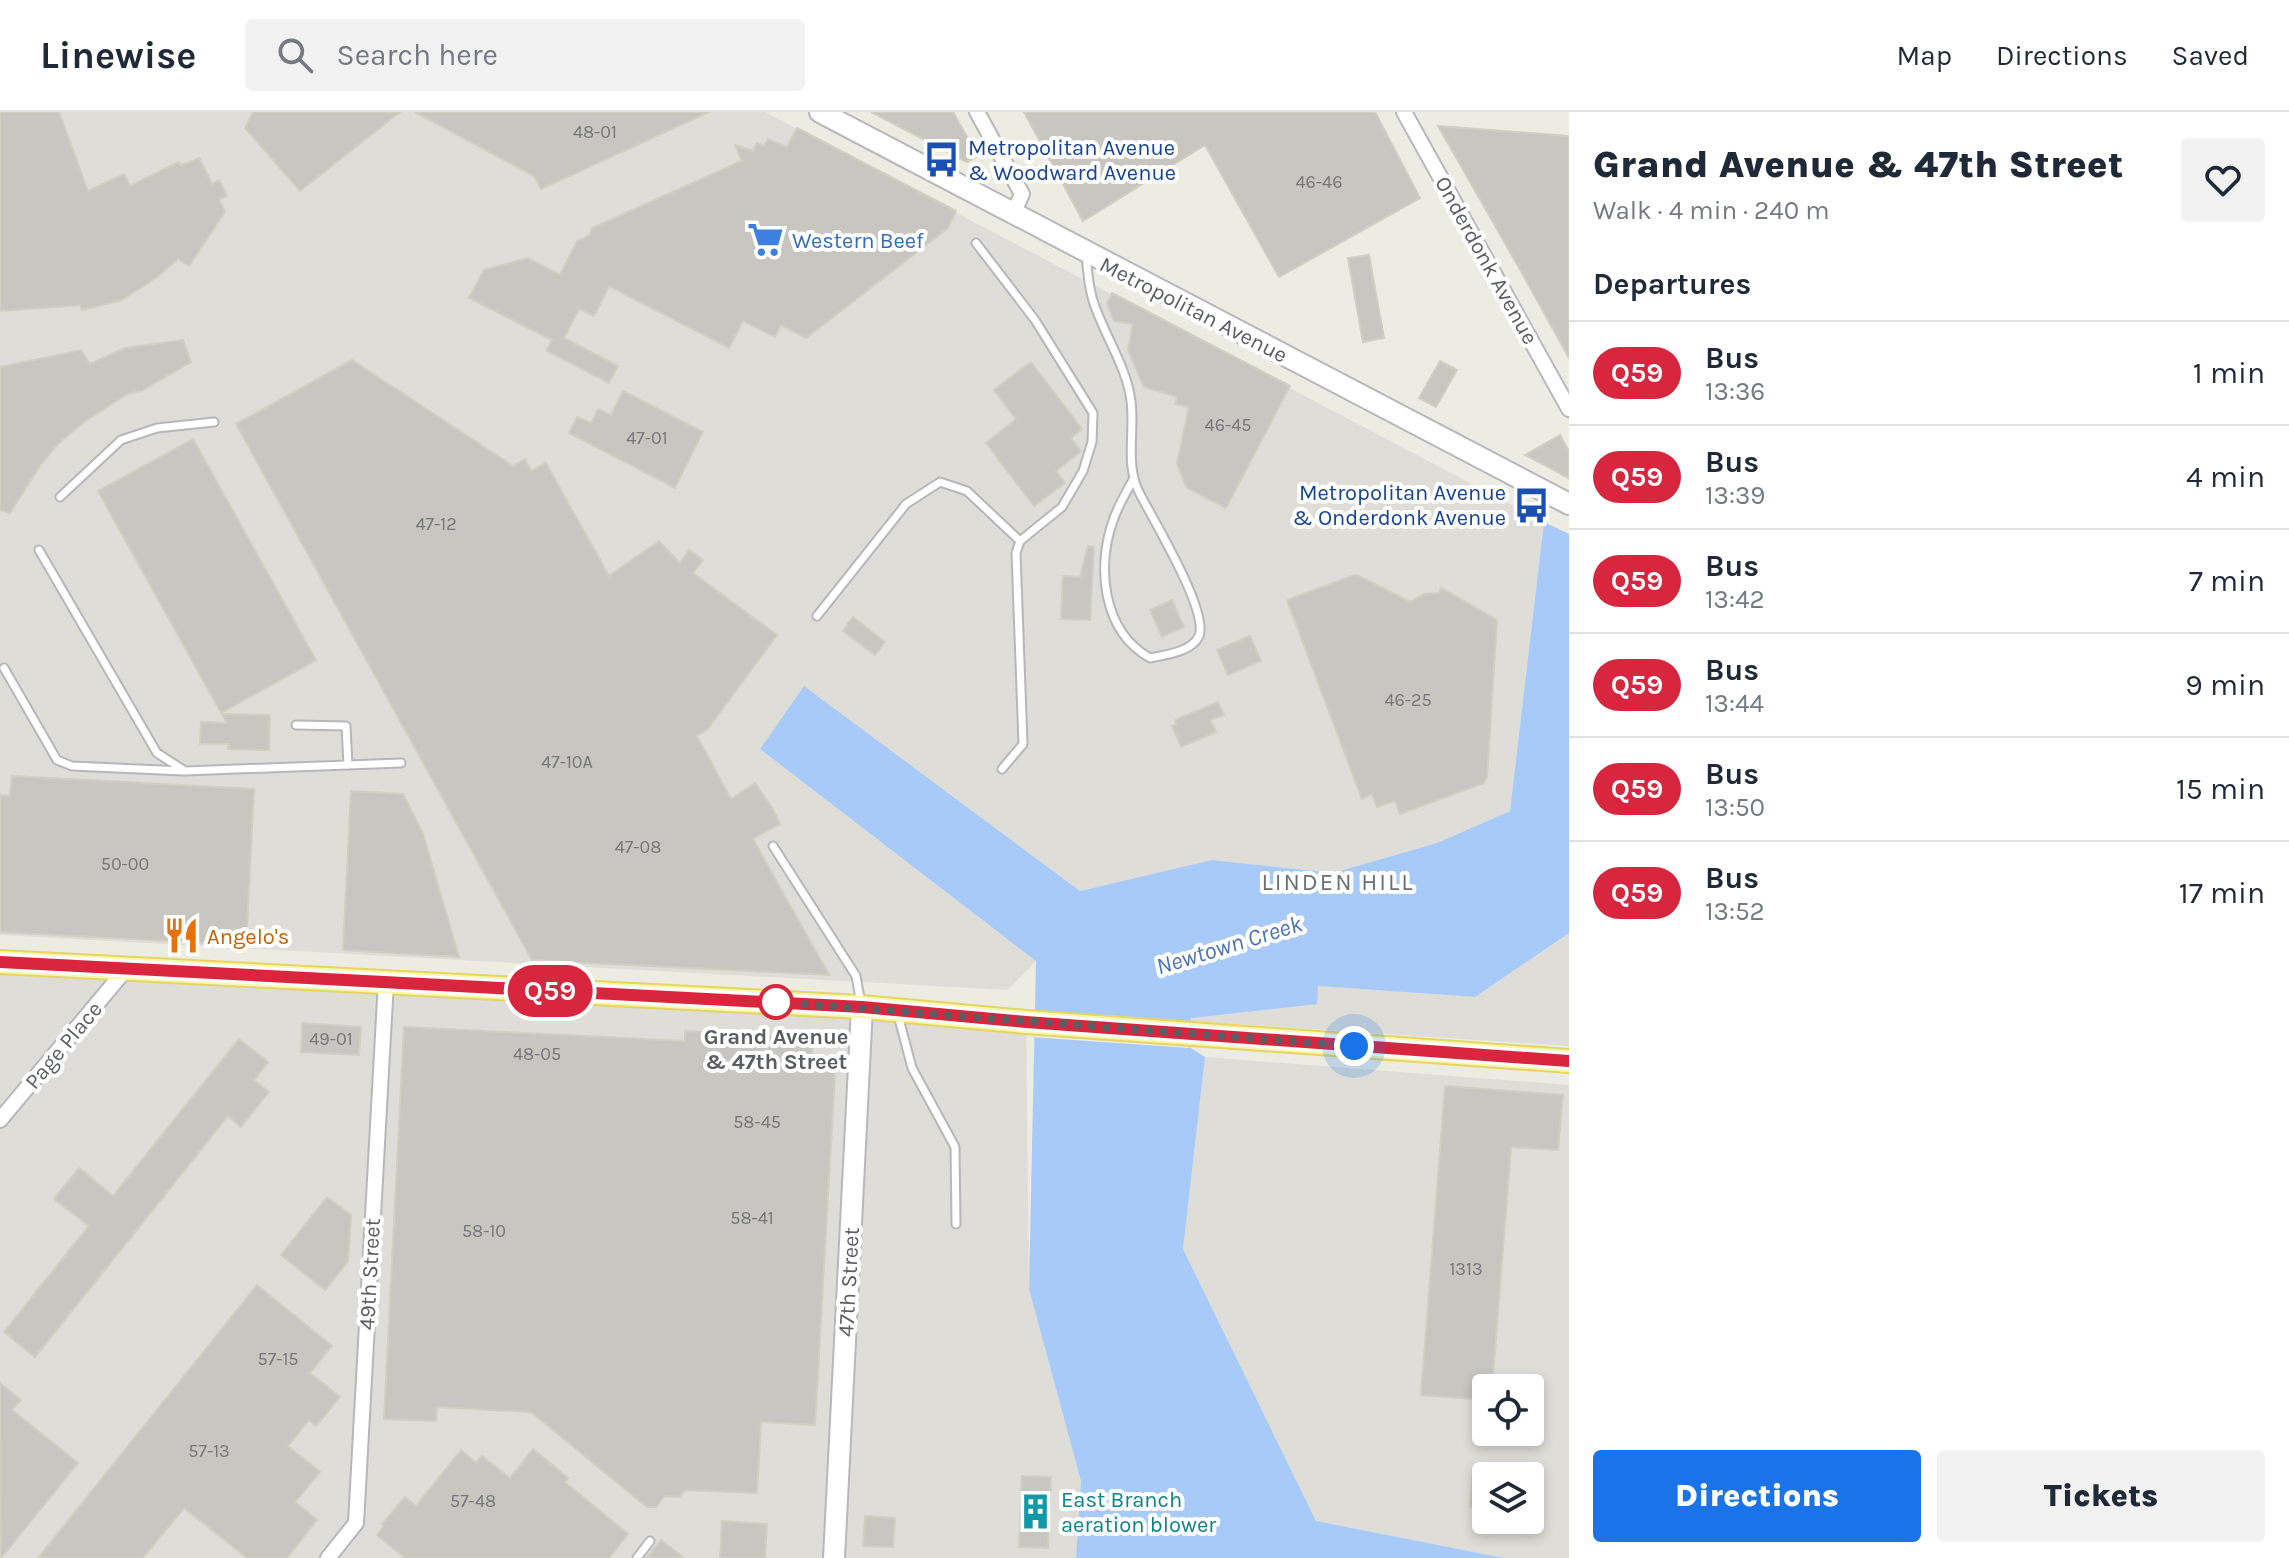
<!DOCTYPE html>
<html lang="en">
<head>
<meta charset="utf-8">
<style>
  :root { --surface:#fff; --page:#f2f2f3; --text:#1f2937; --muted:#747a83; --line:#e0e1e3; --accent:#1a73e8 }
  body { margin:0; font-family:Karla,sans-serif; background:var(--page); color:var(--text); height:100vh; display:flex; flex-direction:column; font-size:30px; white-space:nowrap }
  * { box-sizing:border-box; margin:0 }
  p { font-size:26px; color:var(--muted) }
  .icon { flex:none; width:44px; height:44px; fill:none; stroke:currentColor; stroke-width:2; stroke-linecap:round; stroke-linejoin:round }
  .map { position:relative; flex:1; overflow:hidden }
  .sheet { display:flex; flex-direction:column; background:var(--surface); width:720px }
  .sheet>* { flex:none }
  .badge { padding:0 16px; border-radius:26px; font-size:28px; line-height:52px }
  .tools { position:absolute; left:1472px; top:1262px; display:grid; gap:16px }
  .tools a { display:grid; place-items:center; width:72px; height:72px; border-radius:8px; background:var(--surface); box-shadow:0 4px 12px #0003; font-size:40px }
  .you { position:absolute; width:40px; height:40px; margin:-20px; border:6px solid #fff; border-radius:50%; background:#1a73e8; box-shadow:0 0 0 12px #1a73e833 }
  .map>.badge { position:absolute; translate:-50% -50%; box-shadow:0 0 0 4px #fff }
  h2 { padding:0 24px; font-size:30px; line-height:72px }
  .round { display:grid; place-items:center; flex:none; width:84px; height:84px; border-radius:8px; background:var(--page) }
  .summary { display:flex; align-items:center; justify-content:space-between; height:136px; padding:0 24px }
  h1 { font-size:38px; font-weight:800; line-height:60px }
  .button { display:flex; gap:16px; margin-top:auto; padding:16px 24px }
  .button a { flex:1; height:92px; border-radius:8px; background:var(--accent); color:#fff; font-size:32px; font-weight:800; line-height:92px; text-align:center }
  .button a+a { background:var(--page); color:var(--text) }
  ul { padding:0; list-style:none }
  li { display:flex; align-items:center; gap:24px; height:104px; padding:0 24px; border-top:2px solid var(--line) }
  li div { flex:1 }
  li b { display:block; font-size:30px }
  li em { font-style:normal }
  li .badge { min-width:88px; font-weight:700; text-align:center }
  header { display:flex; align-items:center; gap:48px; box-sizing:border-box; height:112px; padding:0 40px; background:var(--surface); border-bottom:2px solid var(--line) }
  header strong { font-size:38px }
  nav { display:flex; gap:44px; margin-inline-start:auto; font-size:28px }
  .search { width:560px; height:72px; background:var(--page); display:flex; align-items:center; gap:20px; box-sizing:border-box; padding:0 28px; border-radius:8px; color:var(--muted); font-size:30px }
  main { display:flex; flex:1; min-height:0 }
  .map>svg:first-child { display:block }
  .industrial { fill:#deddd7; fill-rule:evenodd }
  .water { fill:#a8caf8 }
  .pier { fill:#edece3 }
  .building { fill:#c8c6c0; stroke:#d1cec2; stroke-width:2 }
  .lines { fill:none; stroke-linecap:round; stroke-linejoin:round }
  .lane-casing { stroke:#b6b7bc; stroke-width:11 }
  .street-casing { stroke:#b6b7bc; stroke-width:18 }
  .secondary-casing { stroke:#b7b8be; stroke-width:24 }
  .primary-casing { stroke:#e6d463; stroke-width:26 }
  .lane { stroke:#fff; stroke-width:7 }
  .street { stroke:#fff; stroke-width:14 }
  .secondary { stroke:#fff; stroke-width:20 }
  .primary { stroke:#f8f7ac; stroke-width:22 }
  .line-casing { stroke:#fff; stroke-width:18 }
  .line { stroke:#d7263d; stroke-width:12 }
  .walk { stroke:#5b5d63; stroke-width:8; stroke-dasharray:0 14.4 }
  .stop-dot { fill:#fff; stroke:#d7263d; stroke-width:4 }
  .labels { text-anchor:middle; stroke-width:8; stroke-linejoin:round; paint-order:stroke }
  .number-label { font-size:18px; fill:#76777a }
  .transit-label { font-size:22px; fill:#164399; stroke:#fff; text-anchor:start }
  .shop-label { font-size:22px; fill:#366cbe; stroke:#fff; text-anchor:start }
  .street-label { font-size:22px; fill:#5b5d63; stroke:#fff }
  .food-label { font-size:22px; fill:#c56008; stroke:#fff; text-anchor:start }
  .stop-label { font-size:22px; font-weight:bold; fill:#5b5d63; stroke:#fff }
  .culture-label { font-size:22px; fill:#0d838f; stroke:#fff; text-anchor:start }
  .neighbourhood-label { font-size:24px; letter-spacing:2px; fill:#6c6f75; stroke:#fff }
  .water-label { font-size:24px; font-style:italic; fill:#4d72b9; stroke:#fff }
</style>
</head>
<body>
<header>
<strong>Linewise</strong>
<div class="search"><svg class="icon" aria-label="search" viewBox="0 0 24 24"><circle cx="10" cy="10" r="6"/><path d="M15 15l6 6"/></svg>Search here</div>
<nav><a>Map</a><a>Directions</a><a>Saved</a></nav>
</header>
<main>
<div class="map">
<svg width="1569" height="1446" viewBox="0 0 1569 1446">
  <rect width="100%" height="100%" fill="#edece3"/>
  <g class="industrial">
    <path d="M0,0H765L1544,410L1510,699L1437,731L1333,761L1212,748L1080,779L804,574L760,637L1036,849L1008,878L0,823Z"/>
    <path d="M1569,821V934L1191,909V906L1318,874L1475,885Z"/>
    <path d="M0,850L1026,910L1029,1177L1081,1369L1076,1446H0Z"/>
    <path d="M1205,945L1569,973V1446H1504L1316,1409L1183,1137ZM1486,1276H1530V1320H1486ZM1486,1364H1530V1408H1486Z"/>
  </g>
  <path class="water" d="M1544,410L1569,422V821L1475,885L1318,874L1317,892L1191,906L1189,935L1205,945L1183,1137L1316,1409L1504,1446H1076L1081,1369L1029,1177L1036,849L760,637L804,574L1080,779L1212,748L1333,761L1437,731L1510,699Z"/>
  <path class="pier" d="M1031,898L1191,909L1189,936L1030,925Z"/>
  <g class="building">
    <path d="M0,0H59L88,79L124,62L130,74L179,50L180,53L186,52L199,46L212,72L219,68L227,84L219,87L225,100L189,154L178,147L156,166L122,188L82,198L80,193L0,199Z"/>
    <path d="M253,0H400L300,79L245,16Z"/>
    <path d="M415,0H709L541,77L534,64Z"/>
    <path d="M871,0H953L978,44L967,50Z"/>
    <path d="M1024,0H1375L1420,86L1279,165L1205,33L1083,109Z"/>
    <path d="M1438,14L1569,24V246L1522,161Z"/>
    <path d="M797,16L956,99L948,116L806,226L781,213L775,225L743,209L729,236L609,174L594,204L579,197L564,226L618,254L609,271L547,239L552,228L469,186L484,158L528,146L560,163L577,129L590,123L592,116L742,49L735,33L753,39L757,31L764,34L768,27L787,35Z"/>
    <path d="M1369,143L1384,226L1363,230L1348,146Z"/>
    <path d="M1112,181L1290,274L1226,396L1187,376L1177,352L1189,295L1175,292L1177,285L1144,275L1128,238L1133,212L1114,209L1107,191Z"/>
    <path d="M183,228L191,250L141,279L127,282L83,311L58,332L41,352L10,401L0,398V255L81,238L90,252L125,236Z"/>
    <path d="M352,248L513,354L525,347L531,359L546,351L609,464L659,429L680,451L689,438L703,448L693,461L777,523L707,618L697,624L731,687L755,671L772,696L780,712L753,727L829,863L532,848L236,312Z"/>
    <path d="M1440,249L1457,258L1436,295L1419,286Z"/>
    <path d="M1031,250L1082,317L1071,326L1081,339L1056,359L1065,371L1034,394L986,331L1016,307L994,278Z"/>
    <path d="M623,279L703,320L675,376L569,321L577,305L591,311L598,297L611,303Z"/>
    <path d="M1560,323L1569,339V366L1525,343Z"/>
    <path d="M193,327L316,548L221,601L98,379Z"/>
    <path d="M1088,434L1094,435L1090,508L1061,507L1063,464L1080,465Z"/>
    <path d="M1354,463L1359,464L1410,490L1424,482L1439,481L1441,476L1497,508L1487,665L1484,671L1400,702L1395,689L1377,695L1372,682L1362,687L1287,488Z"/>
    <path d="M1172,488L1184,515L1162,525L1150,498Z"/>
    <path d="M853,505L885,530L875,543L843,519Z"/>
    <path d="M1250,524L1261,549L1228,563L1217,538Z"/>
    <path d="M1218,590L1224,603L1210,608L1216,620L1181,635L1172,614L1176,613L1175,608Z"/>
    <path d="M222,602L270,603L269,638L228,637L229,632H200L201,610L227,611Z"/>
    <path d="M12,664L254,677L246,833L0,820V683L10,684Z"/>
    <path d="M351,679L403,682L423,722L459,845L343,838Z"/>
    <path d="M302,911L361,915L359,943L301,940Z"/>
    <path d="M404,915L685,929V919L813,926L811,959L835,960L815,1313L761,1310L757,1381L686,1378L679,1385L665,1384L656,1395H647L531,1300L437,1295L436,1309L384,1307Z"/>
    <path d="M239,927L268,950L254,968L269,980L241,1015L228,1004L35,1245L4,1220L89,1114L54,1087L79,1056L113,1084Z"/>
    <path d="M1445,974L1563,983L1558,1038L1511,1035L1492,1276H1486V1288L1421,1283Z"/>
    <path d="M327,1085L351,1103L348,1149L325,1178L281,1143Z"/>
    <path d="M257,1173L332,1234L310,1261L340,1285L316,1314L309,1308L288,1334L320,1360L295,1390L317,1408L287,1446H247L184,1396L143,1446H38Z"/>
    <path d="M0,1271L21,1288L12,1298L78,1351L1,1446Z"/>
    <path d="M533,1337L568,1366L565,1370L628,1422L609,1446H405L377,1423L384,1414L382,1412L405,1385L416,1394L461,1338L476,1351L482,1344L510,1366Z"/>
    <path d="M1473,1356L1486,1357V1396L1470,1395Z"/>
    <path d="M1022,1364L1051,1365L1048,1436L1019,1435Z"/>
    <path d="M865,1404L895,1406L893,1435L863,1434Z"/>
    <path d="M722,1409L767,1412L765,1446H720Z"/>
    <path d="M661,1428L684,1446H646Z"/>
  </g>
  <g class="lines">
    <defs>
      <g id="lane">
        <path d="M976,131L1035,208L1093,301L1092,330L1083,359L1062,395L1020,429L1016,441L1023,632L1002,657"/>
        <path d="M1086,143C1088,162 1089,180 1096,197C1107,227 1127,257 1131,289C1135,318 1125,353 1139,380C1152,406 1209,499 1199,524C1192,540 1164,543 1150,546C1102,519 1096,454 1114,406C1119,392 1127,379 1134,366"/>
        <path d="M60,385L121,328L157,316L214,310"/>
        <path d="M39,438L157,641L185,659L401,651"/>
        <path d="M817,504L906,392L940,370L967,379L1020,429"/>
        <path d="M4,556L57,648L72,654L183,659"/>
        <path d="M296,613L346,614L348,653"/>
        <path d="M773,734L856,864L861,892"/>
        <path d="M898,903L912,956L955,1035L956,1112"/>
        <path d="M637,1446L650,1429"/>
      </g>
      <g id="street">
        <path d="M977,0L1022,82L1013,102"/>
        <path d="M1404,0L1569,297"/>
        <path d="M0,1008L126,857"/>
        <path d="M328,1446L356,1411L386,869"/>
      </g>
      <g id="secondary">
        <path d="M820,0L1569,392"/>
        <path d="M834,1446L862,895"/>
      </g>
      <path id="primary" d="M0,850L862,895L1026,910L1569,949"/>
    </defs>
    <use href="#lane" class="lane-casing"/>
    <use href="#street" class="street-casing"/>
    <use href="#secondary" class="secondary-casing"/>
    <use href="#primary" class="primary-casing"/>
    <use href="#lane" class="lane"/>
    <use href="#street" class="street"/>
    <use href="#secondary" class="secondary"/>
    <use href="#primary" class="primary"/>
  </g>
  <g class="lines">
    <defs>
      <path id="line" d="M0,850L862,895L1026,910L1569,949"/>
    </defs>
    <use href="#line" class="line-casing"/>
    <use href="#line" class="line"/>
    <path class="walk" d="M776,890L1354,934"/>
  </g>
  <defs>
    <symbol id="bus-bare" viewBox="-9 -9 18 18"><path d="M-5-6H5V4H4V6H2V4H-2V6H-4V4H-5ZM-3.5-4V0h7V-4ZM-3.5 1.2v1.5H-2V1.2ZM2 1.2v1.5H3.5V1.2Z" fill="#1a4fb4" stroke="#fff" stroke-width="2.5" paint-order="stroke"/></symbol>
    <symbol id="supermarket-bare" viewBox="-9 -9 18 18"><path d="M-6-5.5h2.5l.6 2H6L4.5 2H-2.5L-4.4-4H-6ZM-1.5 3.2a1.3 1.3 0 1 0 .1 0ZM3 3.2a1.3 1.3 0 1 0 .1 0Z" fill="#3f7fe0" stroke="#fff" stroke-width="2.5" paint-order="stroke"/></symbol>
    <symbol id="restaurant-bare" viewBox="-9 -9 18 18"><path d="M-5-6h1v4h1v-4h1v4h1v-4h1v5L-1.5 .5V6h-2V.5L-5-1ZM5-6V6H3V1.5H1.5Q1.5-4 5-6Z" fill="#e8710a" stroke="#fff" stroke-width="2.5" paint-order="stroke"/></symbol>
    <symbol id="building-bare" viewBox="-9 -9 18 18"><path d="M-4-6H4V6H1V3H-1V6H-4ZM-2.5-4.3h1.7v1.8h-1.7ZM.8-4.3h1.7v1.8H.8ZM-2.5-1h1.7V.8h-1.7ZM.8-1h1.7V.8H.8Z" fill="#0f9aa8" stroke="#fff" stroke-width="2.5" paint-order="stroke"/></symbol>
  </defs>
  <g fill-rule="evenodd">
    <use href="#bus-bare" x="916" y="22" width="51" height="51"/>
    <use href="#supermarket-bare" x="740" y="102" width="51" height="51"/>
    <use href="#bus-bare" x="1506" y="368" width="51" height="51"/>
    <use href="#restaurant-bare" x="156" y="798" width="51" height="51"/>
    <use href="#building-bare" x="1010" y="1374" width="51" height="51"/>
  </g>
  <circle class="stop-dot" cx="776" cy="890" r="16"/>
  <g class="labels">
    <g class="number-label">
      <text x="595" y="26">48-01</text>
      <text x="1319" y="76">46-46</text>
      <text x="1228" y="319">46-45</text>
      <text x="647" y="332">47-01</text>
      <text x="436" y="418">47-12</text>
      <text x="1408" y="594">46-25</text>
      <text x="567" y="656">47-10A</text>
      <text x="638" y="741">47-08</text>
      <text x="125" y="758">50-00</text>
      <text x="331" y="933">49-01</text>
      <text x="537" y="948">48-05</text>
      <text x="757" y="1016">58-45</text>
      <text x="752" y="1112">58-41</text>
      <text x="484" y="1125">58-10</text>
      <text x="1466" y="1163">1313</text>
      <text x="278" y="1253">57-15</text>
      <text x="209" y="1345">57-13</text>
      <text x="473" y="1395">57-48</text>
    </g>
    <g class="transit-label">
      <text x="968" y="43">Metropolitan Avenue<tspan x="968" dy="25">&amp; Woodward Avenue</tspan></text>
      <text x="1506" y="388" text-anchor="end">Metropolitan Avenue<tspan x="1506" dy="25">&amp; Onderdonk Avenue</tspan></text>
    </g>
    <g class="shop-label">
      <text x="792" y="136">Western Beef</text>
    </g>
    <g class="street-label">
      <text transform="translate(1487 148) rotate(61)" y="8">Onderdonk Avenue</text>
      <text transform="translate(1194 197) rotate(27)" y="8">Metropolitan Avenue</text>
      <text transform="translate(63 933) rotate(-50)" y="8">Page Place</text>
      <text transform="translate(369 1162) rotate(-87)" y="8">49th Street</text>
      <text transform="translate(848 1170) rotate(-87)" y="8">47th Street</text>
    </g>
    <g class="food-label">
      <text x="207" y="832">Angelo's</text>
    </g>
    <g class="stop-label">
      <text x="776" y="932">Grand Avenue<tspan x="776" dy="25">&amp; 47th Street</tspan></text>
    </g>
    <g class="culture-label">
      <text x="1061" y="1395">East Branch<tspan x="1061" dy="25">aeration blower</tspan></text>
    </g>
    <g class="neighbourhood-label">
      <text x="1338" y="778">LINDEN HILL</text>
    </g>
    <g class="water-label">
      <text transform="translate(1229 833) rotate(-17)" y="8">Newtown Creek</text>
    </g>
  </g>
</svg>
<div class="tools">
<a><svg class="icon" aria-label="locate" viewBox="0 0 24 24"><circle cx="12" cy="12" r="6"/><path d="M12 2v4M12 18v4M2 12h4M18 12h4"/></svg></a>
<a><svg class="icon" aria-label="layers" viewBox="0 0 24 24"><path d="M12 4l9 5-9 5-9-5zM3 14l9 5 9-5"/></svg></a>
</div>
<div class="you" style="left:1354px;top:934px"></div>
<b class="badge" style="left:550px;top:879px;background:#d7263d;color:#fff">Q59</b>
</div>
<section class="sheet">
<div class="summary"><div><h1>Grand Avenue &amp; 47th Street</h1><p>Walk · 4 min · 240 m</p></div><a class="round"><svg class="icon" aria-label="heart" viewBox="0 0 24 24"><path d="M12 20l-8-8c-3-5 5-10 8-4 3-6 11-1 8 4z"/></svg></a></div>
<h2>Departures</h2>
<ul>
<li><span class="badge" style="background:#d7263d;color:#fff">Q59</span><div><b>Bus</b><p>13:36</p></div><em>1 min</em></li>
<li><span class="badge" style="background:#d7263d;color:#fff">Q59</span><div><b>Bus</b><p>13:39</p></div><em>4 min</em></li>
<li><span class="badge" style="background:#d7263d;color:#fff">Q59</span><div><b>Bus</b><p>13:42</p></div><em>7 min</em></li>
<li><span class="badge" style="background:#d7263d;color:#fff">Q59</span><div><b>Bus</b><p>13:44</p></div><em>9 min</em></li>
<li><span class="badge" style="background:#d7263d;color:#fff">Q59</span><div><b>Bus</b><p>13:50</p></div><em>15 min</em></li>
<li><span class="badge" style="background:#d7263d;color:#fff">Q59</span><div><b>Bus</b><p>13:52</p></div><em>17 min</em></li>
</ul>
<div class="button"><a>Directions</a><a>Tickets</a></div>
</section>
</main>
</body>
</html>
